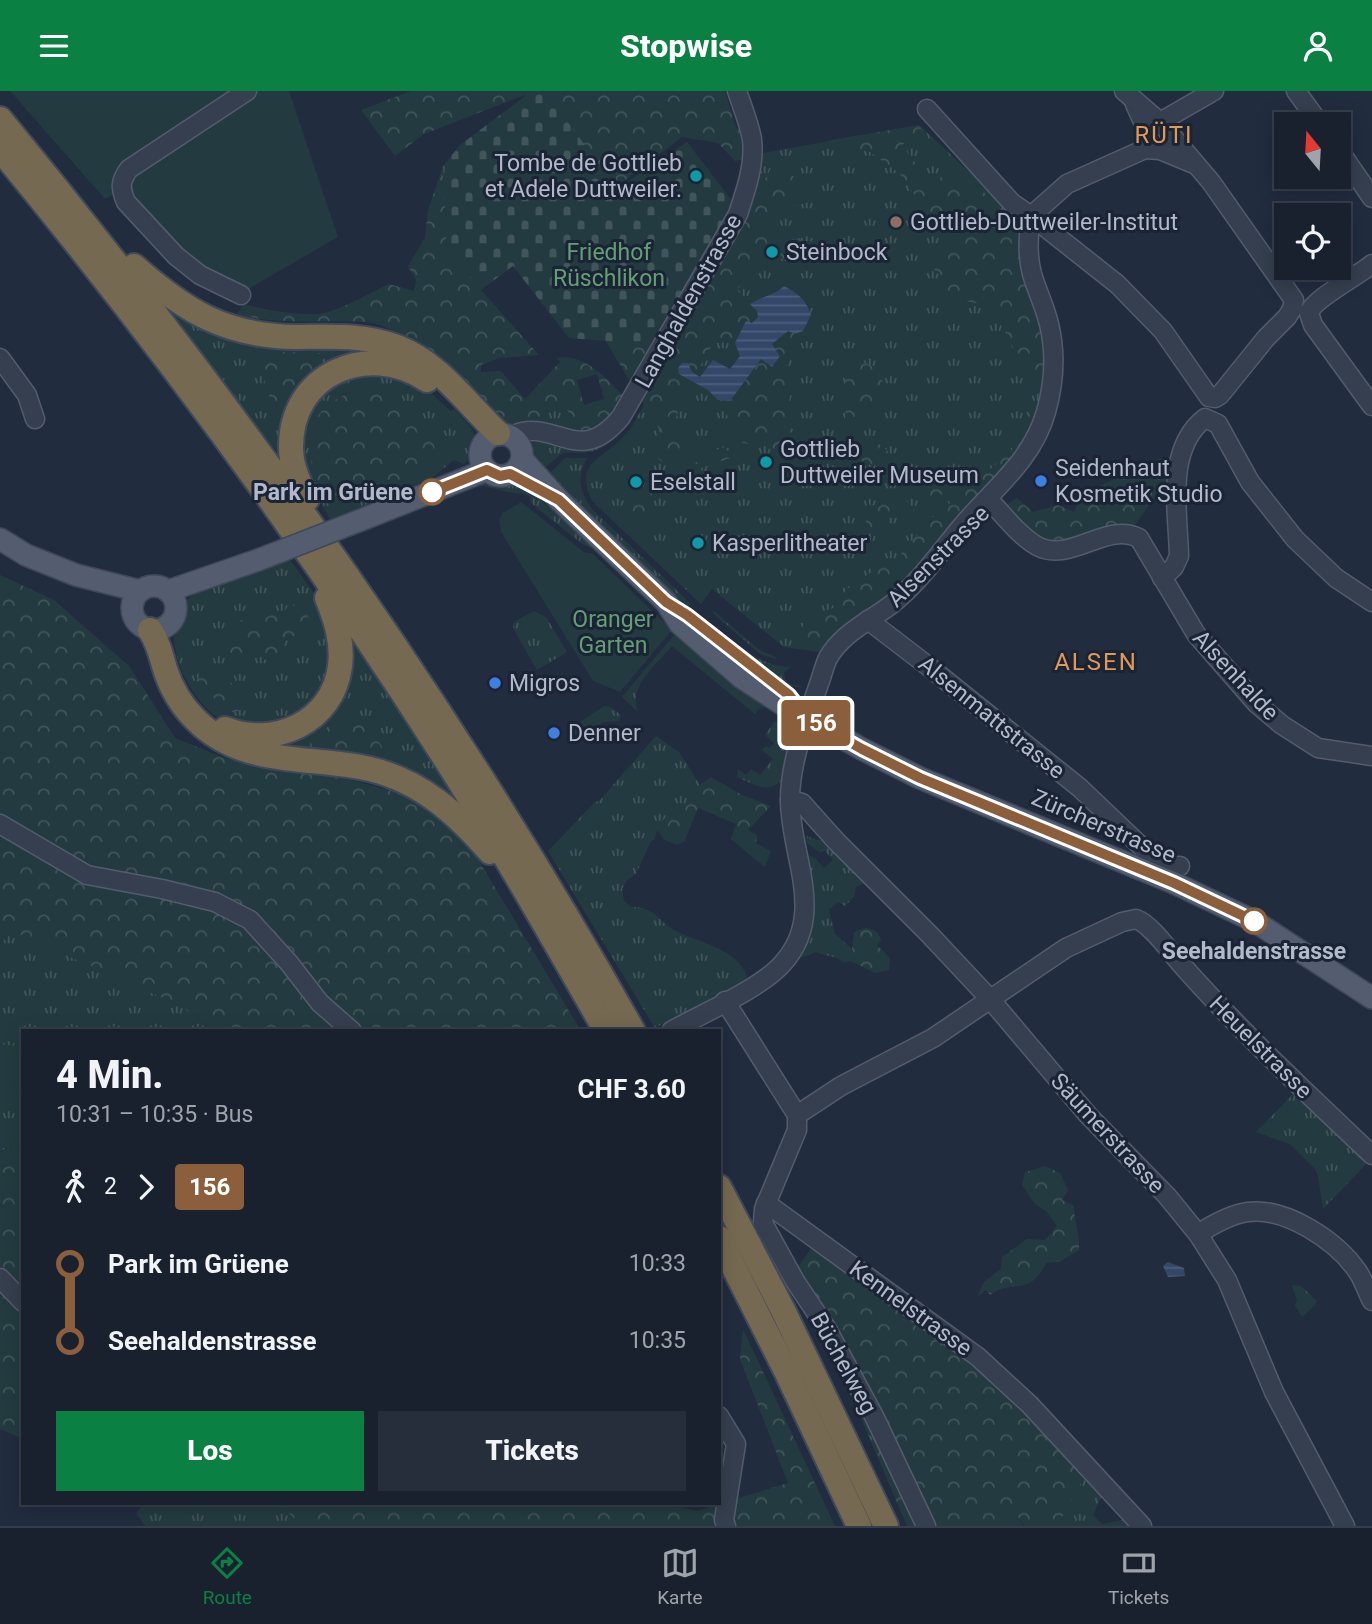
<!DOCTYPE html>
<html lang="de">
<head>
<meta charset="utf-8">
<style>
  :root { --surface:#19212f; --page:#262e3b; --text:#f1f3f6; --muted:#9fa3aa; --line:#373e4b; --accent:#0b8043 }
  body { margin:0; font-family:Roboto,sans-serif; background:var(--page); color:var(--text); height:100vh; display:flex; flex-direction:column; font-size:26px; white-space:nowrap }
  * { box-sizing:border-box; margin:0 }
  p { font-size:23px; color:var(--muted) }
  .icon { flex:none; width:38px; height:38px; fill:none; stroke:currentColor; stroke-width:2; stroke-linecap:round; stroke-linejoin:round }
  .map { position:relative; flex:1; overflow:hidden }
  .side { position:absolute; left:21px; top:938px; width:700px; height:476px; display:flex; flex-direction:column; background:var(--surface); border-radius:0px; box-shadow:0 4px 18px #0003,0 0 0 2px var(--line) }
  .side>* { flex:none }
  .badge { padding:0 14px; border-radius:5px; font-size:24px; line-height:46px }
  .needle { width:46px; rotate:342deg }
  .controls { position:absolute; left:1274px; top:21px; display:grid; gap:14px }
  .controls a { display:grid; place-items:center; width:77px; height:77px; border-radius:0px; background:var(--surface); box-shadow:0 4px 18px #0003,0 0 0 2px var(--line); font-size:35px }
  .map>.badge { position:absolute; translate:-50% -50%; box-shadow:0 0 0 4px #fff }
  .legs { display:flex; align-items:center; gap:10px; height:77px; padding:0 35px; font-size:23px }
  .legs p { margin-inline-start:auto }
  .head { display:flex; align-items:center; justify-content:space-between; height:119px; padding:0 35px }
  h1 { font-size:38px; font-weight:800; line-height:52px }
  .button { display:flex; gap:14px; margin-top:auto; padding:14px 35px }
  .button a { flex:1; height:80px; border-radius:0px; background:var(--accent); color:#fff; font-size:28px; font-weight:800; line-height:80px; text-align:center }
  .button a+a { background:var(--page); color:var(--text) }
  ul { padding:0 35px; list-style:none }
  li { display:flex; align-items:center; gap:24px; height:77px; font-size:26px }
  li i { display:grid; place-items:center; width:10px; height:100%; margin:0 9px; background:currentColor }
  li i::after { content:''; width:18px; height:18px; margin:-9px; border:5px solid; border-radius:50%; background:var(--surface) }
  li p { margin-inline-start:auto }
  li:first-child i { background:linear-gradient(#0000 50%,currentColor 0) }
  li:last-child i { background:linear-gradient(currentColor 50%,#0000 0) }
  header { display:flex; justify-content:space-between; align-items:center; height:91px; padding:0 35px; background:var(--accent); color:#fff; font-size:32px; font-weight:800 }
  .dock { display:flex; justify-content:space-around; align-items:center; height:98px; border-top:2px solid var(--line); background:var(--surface); font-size:19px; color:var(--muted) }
  .dock a { display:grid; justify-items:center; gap:4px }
  .dock .current { color:var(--accent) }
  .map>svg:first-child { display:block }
  .grass { fill:url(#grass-tufts); fill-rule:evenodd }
  .forest { fill:url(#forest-crowns); fill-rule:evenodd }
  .cemetery { fill:url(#cemetery-stones) }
  .garden { fill:#233b40 }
  .water { fill:url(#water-rules) }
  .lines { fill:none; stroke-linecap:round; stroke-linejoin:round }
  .minor-casing { stroke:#535c6d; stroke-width:21 }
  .major-casing { stroke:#3e4858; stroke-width:24 }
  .highway-casing { stroke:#40495a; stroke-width:28 }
  .minor { stroke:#353f4f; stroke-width:18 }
  .major { stroke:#535d6f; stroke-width:21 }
  .highway { stroke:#766951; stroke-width:24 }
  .major-bridge-casing { stroke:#3e4858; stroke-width:24; stroke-linecap:butt }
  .major-bridge { stroke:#535d6f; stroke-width:21 }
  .line-1-casing { stroke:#fff; stroke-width:16 }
  .line-1 { stroke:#8b5e3c; stroke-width:10 }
  .culture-dot { fill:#0f9aa8; stroke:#1a2434; stroke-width:2.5 }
  .education-dot { fill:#8d6e63; stroke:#1a2434; stroke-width:2.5 }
  .shop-dot { fill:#3f7fe0; stroke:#1a2434; stroke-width:2.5 }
  .stop-1-dot { fill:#fff; stroke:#8b5e3c; stroke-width:3.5 }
  .labels { text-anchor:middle; stroke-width:6; stroke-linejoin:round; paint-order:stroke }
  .poi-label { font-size:23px; fill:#b1b9ca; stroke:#1a2434; text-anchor:start }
  .park-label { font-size:23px; fill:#659e75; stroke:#1a2434 }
  .street-label { font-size:23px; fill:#b1b9ca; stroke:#1a2434 }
  .stop-label { font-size:23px; font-weight:bold; fill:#b1b9ca; stroke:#1a2434; text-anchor:end }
  .neighbourhood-label { font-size:24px; letter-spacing:2px; fill:#e09956; stroke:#1a2434 }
</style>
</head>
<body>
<header><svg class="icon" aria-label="menu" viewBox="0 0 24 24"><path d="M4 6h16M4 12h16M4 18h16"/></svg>Stopwise<svg class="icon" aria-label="person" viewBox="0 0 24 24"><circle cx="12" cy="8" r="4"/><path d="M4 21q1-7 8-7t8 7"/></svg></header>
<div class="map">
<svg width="1372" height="1435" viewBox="0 0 1372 1435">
  <defs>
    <pattern id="grass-tufts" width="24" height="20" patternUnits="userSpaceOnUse" patternTransform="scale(1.75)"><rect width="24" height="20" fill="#233b40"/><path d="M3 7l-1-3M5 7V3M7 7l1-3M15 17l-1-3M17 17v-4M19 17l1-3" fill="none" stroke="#41555a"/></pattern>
    <pattern id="forest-crowns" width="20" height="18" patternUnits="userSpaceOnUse" patternTransform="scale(1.75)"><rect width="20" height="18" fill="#233b40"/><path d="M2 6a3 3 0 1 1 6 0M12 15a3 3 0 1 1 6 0" fill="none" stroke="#41555a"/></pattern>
    <pattern id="cemetery-stones" width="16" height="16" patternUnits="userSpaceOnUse" patternTransform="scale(1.75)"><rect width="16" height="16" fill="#233b40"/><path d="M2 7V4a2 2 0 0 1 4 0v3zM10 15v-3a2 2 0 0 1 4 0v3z" fill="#41555a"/></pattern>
    <pattern id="water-rules" width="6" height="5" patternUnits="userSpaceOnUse" patternTransform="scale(1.75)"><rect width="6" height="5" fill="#334768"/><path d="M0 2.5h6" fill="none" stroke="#4e5f7c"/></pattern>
  </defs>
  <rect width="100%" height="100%" fill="#212c3f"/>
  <g class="grass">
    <path d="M919,34L1023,131L1053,305L1028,360L827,562L784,556L712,498L701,513L592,410C577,377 592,372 615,354C621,349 626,343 631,337L749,127L758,63Z"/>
    <path d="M154,199L191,224L366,252L439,293L345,271L282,362H279L259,340Z"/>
    <path d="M363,280L414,291L431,302L450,320L454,318C472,337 488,350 464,373L454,369L432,387L330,428L305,384L301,336L318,304ZM361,297L325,409L319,394L330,314L343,303Z"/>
    <path d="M551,317L568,320L572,331L562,340L549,334L535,332L541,322Z"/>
    <path d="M627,330C620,345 606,358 589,361C579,363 570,360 561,363L546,376L551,381L565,367H587C577,387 579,399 591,417L691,513L687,517L548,386L529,361L533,352L539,350C578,354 601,366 627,330Z"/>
    <path d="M484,389C502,392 518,392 534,402L633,495L593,458L581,452L531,412L530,406L522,402C511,404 492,395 478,395L475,390Z"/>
    <path d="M290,469L319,509L334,565L318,613L271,639C255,635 233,634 219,627C196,615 172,569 174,543C174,537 184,514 188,509C204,490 238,484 261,475L264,478ZM284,520L308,537L237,577L230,563L221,557L227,547L244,528L261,529Z"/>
    <path d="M534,520L546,526L567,561L537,579L513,537L514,531Z"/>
    <path d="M714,520L759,559L776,566V568L760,563L713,522Z"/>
    <path d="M674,544H679L715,577L765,616L759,617L755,623L672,555C657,573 627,596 638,621L622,606Z"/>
    <path d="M355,555L378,584L472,733L377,670L385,660L380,653L346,630L330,634L310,659L237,648L277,651L352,568Z"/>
    <path d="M746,559C760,570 772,575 791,576L784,581L785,589L792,594L803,595C780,600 760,574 746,559Z"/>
    <path d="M604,615L611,616L621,624L619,630L603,631L581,652L571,637Z"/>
    <path d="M780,630C790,643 786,673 782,689C768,703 755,694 739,687L737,685L738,678L746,684L751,678L760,684L773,668L762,659L766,655L769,657L774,652L765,644L774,631Z"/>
    <path d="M656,645L679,661L700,694L694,698L691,711C675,720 658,727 655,748L651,750L636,783L627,789L622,798L624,810L631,816C655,815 657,830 676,840C699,852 739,858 747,886L743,891L655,937L548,760L594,712L600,709Z"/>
    <path d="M807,745L817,749H825L844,771L867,791L856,796L854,806L845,815L838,811L829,819L835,843L852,858L857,873L850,870L844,872C836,864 827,866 816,861L801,867C816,829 816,809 807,769L808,764L815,767L824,777L833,769L824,759L820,762L806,751Z"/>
    <path d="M10,839L181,915L214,940H23V1056L14,1052L0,1061V855Z"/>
    <path d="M1296,1000L1370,1069L1323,1118L1318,1085L1315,1078L1290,1053L1256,1041Z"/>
    <path d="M1292,1194L1301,1195L1316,1209L1315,1214L1302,1226L1295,1214L1297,1210Z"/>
    <path d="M1085,1384L1101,1406L1093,1424L1102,1433L1123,1429L1128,1435H1060L1059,1432Z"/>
    <path d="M145,1412H278L302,1435H145L136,1422Z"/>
    <path d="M1012,1418L1024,1435H995Z"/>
  </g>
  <g class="forest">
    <path d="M411,0H725L736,37L741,39L743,68L735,70L718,52L682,46L566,134L745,127L772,75L795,86L809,111L776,120L770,140L788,150L799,147L803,150L818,151L805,166C767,168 761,168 737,199L758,220V226L752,232L746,230L735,252L714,251L686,300L675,329L691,360L667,376L648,357L660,340L573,196L525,4L424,43L395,65L361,19Z"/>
    <path d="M919,34L923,41L902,54L929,91L945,85L973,93L1023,131L1049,284L1023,287L1020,271L992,215L964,210L945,211L932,197L943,189L934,178L946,148L899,82L870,61L826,50Z"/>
    <path d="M443,75L447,156L481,199L539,264L500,267L481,274V281L501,280L525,308L560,271L557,267C585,261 610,291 627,309L614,326L580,345L562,340L572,331L568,320C552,317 544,317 535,332L516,337L504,336C473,304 411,235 365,231C323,228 278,235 237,223L244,213C261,219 307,226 324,222C347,216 368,203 389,193L414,200L416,189L408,175L425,147L428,119ZM597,283L604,308L584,314L577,289Z"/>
    <path d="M788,240L795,243L800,256L782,280L791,300L785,331L795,340L796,350L788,360L775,361L765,355L742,352C736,333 726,326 718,309L730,310L761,268L773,276L772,254Z"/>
    <path d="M278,261L320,262L323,275L291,304L281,318L275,316L268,303L259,270Z"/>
    <path d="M863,271L875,277L879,276L884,278L881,288L891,302L880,309V317L865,323L869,332L852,338L845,329L846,313L852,310V304L844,292L848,278Z"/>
    <path d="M361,296C408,311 427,318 438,369C407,394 371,409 333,419C316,398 308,375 312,348C312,344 312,336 314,332C322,314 344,303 361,296Z"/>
    <path d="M1037,310L1046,320L1028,360L893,502L827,562L806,556L798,543L809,525L833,517L847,498L873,480L892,473L920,441L903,427H889L886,440L876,446C864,436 864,427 867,412L872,415L892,406H904L920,429L945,423L950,411L941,403L933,407L927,402L929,393C940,388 951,376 964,376C971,377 979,380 987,381L1012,359C1012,346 1026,318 1037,310Z"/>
    <path d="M865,350L879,353L887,359L883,370L872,375L855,366L856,355Z"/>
    <path d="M722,356L731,362V367L701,377L705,390L697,393L688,378L700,368Z"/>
    <path d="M1172,365L1173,386L1168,387L1133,437L1062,465L1002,417L1017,407L1033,421L1058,414L1074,421L1081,404L1151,370Z"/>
    <path d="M642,395L653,404V421L641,437H631L624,426L627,410Z"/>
    <path d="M0,484L54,509L130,576L175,647L227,668L355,690L402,703L440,728L476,765L581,940H214L181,915L10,839L0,855Z"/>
    <path d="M290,513L302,515L310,529L308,537L283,551C283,561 277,565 268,570L259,565L237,577L230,571V563L221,557L227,547L225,536L244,528H261L284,520Z"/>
    <path d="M216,581C227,592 236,593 247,601V615L236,621H228L196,589L200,585Z"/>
    <path d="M356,620L369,636L385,660L377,670L310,659V650L330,634L346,630Z"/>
    <path d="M711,686L742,704L771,715L748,739L757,744L756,752L771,760L765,776L731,748L736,733L698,717L684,751L677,754L665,749L656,738L668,723L691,711L694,698Z"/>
    <path d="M865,837C874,838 879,840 881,850L877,854L890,867L889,879L875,882L857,873L852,858L854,841Z"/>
    <path d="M14,1052L23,1056V1348L0,1338V1062Z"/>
    <path d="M1045,1075L1060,1082L1068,1099L1062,1109L1074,1115C1074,1131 1080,1144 1079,1159L1061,1170L1046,1172C1029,1207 1013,1187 990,1204L986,1199L977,1206L984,1191L1001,1178L1002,1166L1027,1148L1045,1149L1057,1135L1046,1120L1035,1113L1022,1094L1025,1081Z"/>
    <path d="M813,1155L971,1271L1085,1384L1059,1432L1060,1435H1025L1012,1418L995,1435H907L797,1177Z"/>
    <path d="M743,1238L835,1435H302L278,1412H657L698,1420L788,1392L740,1268Z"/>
  </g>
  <path class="cemetery" d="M532,0H545L617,98L687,51L737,116L654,254L569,247L513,175L481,199L447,156L443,75L460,54Z"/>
  <g class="garden">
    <path d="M10,0H289L338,146L245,200L199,177L161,144L126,96L105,108Z"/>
    <path d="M787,358L795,375L781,381L773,364Z"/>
    <path d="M521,411L584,461L592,462L672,539L620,601L593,590L501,441L499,428L503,422Z"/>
    <path d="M0,953L23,956V998L0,995Z"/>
  </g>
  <g class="water">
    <path d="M784,195C798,202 806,209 811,224L803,240L795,243L788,240L772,253L780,265L772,276L761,268L730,310L718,309L708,299L679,283L678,277L682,272H688L692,281L700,286L713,269L730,278L740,265L735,252L746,230L752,232L758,226L757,220L750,213C762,205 774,205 784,195Z"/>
    <path d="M1168,1171L1184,1177L1185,1185L1168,1186L1163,1175Z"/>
  </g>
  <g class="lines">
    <defs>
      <g id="minor">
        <path d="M1296,0L1320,33"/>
        <path d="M1135,13C1140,26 1153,45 1145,58"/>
        <path d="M927,18L1012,112L1031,125L1117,193L1163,240L1209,306L1215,307L1220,304L1266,247L1287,226L1292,218L1294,209L1211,91L1160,31L1124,0"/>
        <path d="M1160,31L1214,0"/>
        <path d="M1339,59L1372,107"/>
        <path d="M1031,125L1067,93L1145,58L1160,59L1194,73"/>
        <path d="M1372,173C1358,185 1313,208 1309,222L1313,234L1372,315"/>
        <path d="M241,204L200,184L176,165L126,111C120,97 120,90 129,78L247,0"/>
        <path d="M0,267L27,304L35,328"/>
        <path d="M511,345C555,324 577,379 621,326L738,123C746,99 755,73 752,48C749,32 742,15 737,0"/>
        <path d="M988,408C1003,423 1018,444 1037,455C1071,473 1106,430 1139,447L1196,543L1257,613L1282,634L1318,657L1372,665"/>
        <path d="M1162,487L1174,476L1179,465C1178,420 1165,358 1205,327L1218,333L1250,391L1295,448L1336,487L1372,511"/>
        <path d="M868,529L928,575L1080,697L1146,760L1172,775H1180"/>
        <path d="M790,709L802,712L836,750L930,844L990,908L1088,1024L1167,1105L1198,1143L1227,1189L1274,1301L1345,1435"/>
        <path d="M0,733L87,784L162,798L215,811L250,829L289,872L320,912L352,940"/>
        <path d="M725,910L797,1024V1039L764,1118L763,1132L795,1190L827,1238L875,1327L926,1435"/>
        <path d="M671,940C701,923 762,897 783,872C827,823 790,765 790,709C790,668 808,626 821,587C823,581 825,573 828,567C842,542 870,530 892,513C920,491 940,461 962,435C993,398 1032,370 1046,321C1054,293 1056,262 1049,233C1045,216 1037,200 1032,183C1027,164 1028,144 1031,125"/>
        <path d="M797,1024L841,995L933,947L1066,857L1122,831L1136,828C1152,834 1169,860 1181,873C1241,941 1307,1002 1372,1064"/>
        <path d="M766,1112L978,1266L1030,1314L1142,1435"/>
        <path d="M1198,1143C1212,1134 1231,1123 1248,1121C1286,1116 1337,1150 1358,1181C1364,1190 1367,1201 1372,1210"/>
        <path d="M0,1187L23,1211"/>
        <path d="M719,1325L736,1353L724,1429L726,1435"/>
      </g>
      <g id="major">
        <circle cx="501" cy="364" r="21"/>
        <path d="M522,368L559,409L666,511L680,533L742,587L782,613L862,658L920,687L1174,792L1254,830L1372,907"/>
        <path d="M366,427L487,379"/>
        <path d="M0,448L26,464L76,484L140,500"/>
        <circle cx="154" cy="517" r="22"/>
        <path d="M168,500L258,469"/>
      </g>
      <g id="highway">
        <path d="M0,28C236,314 451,616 633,940"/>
        <path d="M0,58C163,256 316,463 453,680C507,765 556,853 606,940"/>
        <path d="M134,175C185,220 225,245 296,246C330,246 364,243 397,256C439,272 466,312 498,342"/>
        <path d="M307,408C299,392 291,375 291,357C290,282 368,250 427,289"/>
        <path d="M150,539C158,551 161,564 165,578C171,597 181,614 195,628C243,677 309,664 370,678C421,690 457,723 490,761"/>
        <path d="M225,638C274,657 333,632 340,575C343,551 336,529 327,507"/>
        <path d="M719,1096L783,1219L886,1435"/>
        <path d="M719,1147L786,1280L859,1435"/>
      </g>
    </defs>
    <use href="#minor" class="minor-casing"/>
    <use href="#major" class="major-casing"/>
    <use href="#highway" class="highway-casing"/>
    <use href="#minor" class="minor"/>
    <use href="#major" class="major"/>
    <use href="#highway" class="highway"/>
    <defs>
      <path id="major-bridge" d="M258,469L366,427"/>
    </defs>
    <use href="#major-bridge" class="major-bridge-casing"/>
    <use href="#major-bridge" class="major-bridge"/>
  </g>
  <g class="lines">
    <defs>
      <path id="line-1" d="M432,401L487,379L500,385L510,383L559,409L666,511L687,524L789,604L807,627L862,658L920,687L1174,792L1254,830"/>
    </defs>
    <use href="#line-1" class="line-1-casing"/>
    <use href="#line-1" class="line-1"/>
  </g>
  <g class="culture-dot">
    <circle cx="696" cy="85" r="7"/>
    <circle cx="772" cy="161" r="7"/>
    <circle cx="766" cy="371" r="7"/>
    <circle cx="636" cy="391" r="7"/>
    <circle cx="698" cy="452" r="7"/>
  </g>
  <circle class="education-dot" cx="896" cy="131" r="7"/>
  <g class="shop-dot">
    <circle cx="1041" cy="390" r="7"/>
    <circle cx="495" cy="592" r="7"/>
    <circle cx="554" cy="642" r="7"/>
  </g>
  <g class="stop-1-dot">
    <circle cx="432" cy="401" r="12"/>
    <circle cx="1254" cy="830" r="12"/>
  </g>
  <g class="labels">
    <g class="poi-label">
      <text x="682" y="80" text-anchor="end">Tombe de Gottlieb<tspan x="682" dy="26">et Adele Duttweiler.</tspan></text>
      <text x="910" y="139">Gottlieb-Duttweiler-Institut</text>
      <text x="786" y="169">Steinbock</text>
      <text x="780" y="366">Gottlieb<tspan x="780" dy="26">Duttweiler Museum</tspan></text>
      <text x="1055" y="385">Seidenhaut<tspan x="1055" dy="26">Kosmetik Studio</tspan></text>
      <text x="650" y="399">Eselstall</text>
      <text x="712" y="460">Kasperlitheater</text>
      <text x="509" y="600">Migros</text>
      <text x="568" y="650">Denner</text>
    </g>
    <g class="park-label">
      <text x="609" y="169">Friedhof<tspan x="609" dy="26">Rüschlikon</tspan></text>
      <text x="613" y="536">Oranger<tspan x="613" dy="26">Garten</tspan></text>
    </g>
    <g class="street-label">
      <text transform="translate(688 210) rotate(-61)" y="8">Langhaldenstrasse</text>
      <text transform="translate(938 465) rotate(-45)" y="8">Alsenstrasse</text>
      <text transform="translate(1236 584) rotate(47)" y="8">Alsenhalde</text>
      <text transform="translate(992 626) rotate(39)" y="8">Alsenmattstrasse</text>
      <text transform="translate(1104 735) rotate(23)" y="8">Zürcherstrasse</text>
      <text transform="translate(1261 956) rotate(45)" y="8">Heuelstrasse</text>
      <text transform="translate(1108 1042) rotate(47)" y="8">Säumerstrasse</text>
      <text transform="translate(911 1217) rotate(36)" y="8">Kennelstrasse</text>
      <text transform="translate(844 1272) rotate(61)" y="8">Büchelweg</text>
    </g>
    <g class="stop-label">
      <text x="413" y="409">Park im Grüene</text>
      <text x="1254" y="868" text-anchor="middle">Seehaldenstrasse</text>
    </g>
    <g class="neighbourhood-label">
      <text x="1164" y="52">RÜTI</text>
      <text x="1096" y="579">ALSEN</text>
    </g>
  </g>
</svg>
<div class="controls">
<a><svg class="needle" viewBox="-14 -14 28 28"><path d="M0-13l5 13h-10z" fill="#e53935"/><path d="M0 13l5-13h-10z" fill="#9fa3aa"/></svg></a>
<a><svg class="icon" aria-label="locate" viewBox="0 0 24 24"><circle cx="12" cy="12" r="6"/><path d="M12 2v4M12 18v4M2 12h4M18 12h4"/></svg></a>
</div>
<b class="badge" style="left:816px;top:632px;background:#8b5e3c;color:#fff">156</b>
<section class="side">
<div class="head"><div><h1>4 Min.</h1><p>10:31 – 10:35 · Bus</p></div><b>CHF 3.60</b></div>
<div class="legs"><svg class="icon" aria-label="walk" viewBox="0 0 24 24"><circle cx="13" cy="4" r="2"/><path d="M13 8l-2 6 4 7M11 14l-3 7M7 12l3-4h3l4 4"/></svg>2<svg class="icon" aria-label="forward" viewBox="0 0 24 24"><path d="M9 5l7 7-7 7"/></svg><b class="badge" style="background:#8b5e3c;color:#fff">156</b></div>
<ul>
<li><i style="color:#8b5e3c"></i><b>Park im Grüene</b><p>10:33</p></li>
<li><i style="color:#8b5e3c"></i><b>Seehaldenstrasse</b><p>10:35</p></li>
</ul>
<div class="button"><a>Los</a><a>Tickets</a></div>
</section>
</div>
<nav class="dock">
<a class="current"><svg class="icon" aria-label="directions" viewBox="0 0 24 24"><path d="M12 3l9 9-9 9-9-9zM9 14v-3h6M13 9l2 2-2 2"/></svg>Route</a>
<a><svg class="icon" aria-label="map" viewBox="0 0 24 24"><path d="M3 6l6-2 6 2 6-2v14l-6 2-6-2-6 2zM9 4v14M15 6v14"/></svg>Karte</a>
<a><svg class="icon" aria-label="tickets" viewBox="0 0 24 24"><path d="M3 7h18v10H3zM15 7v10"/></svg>Tickets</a>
</nav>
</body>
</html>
